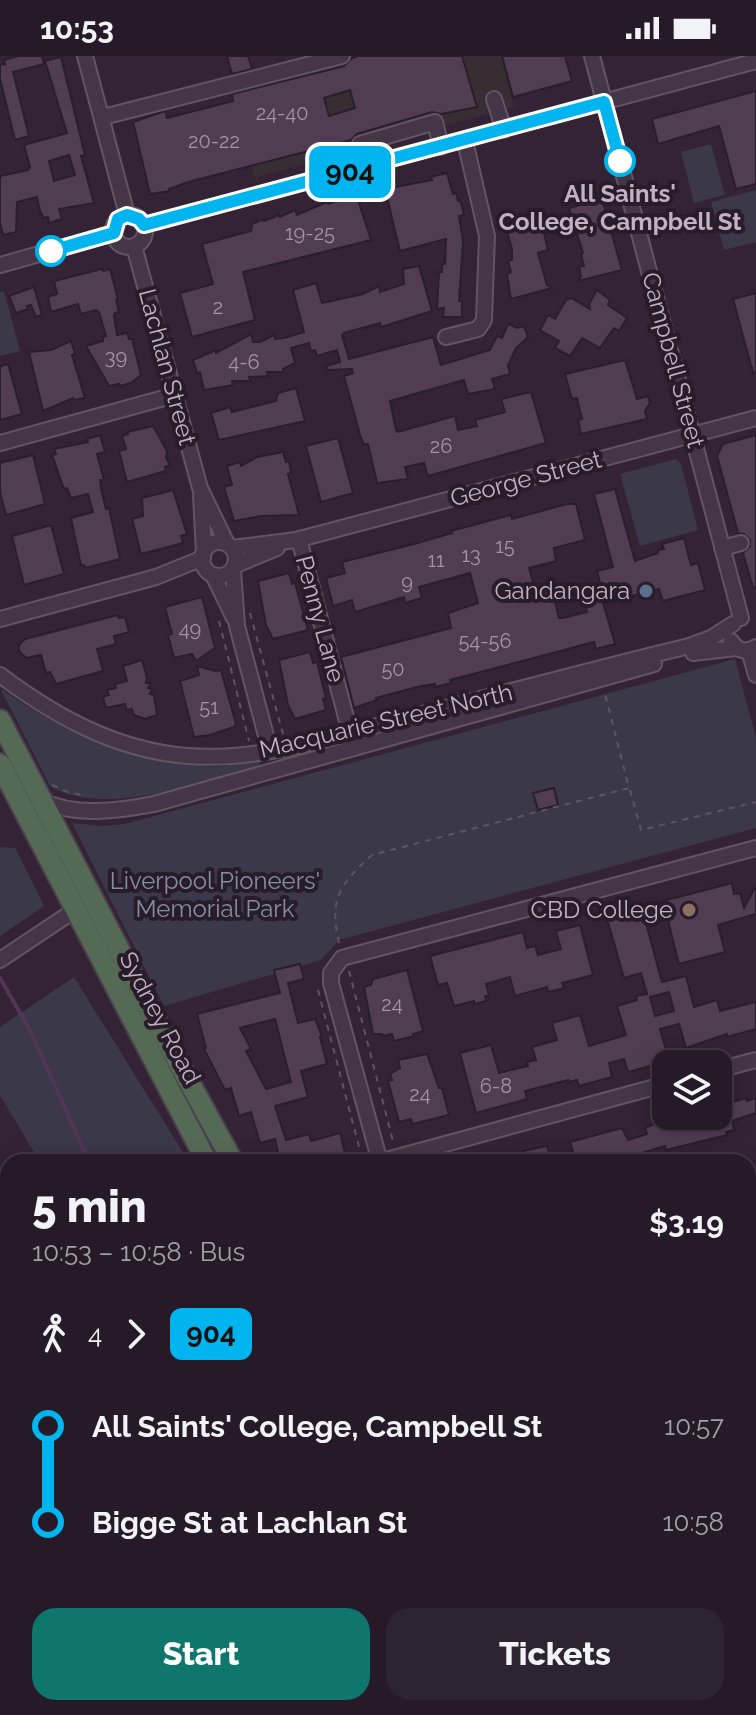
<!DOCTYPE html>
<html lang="en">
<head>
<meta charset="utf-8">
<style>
  :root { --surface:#261a28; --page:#2e2330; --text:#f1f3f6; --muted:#a4a1a8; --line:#423845; --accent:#0f766e }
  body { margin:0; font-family:Raleway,sans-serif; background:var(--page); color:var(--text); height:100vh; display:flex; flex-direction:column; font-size:30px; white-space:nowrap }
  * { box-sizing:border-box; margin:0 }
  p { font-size:26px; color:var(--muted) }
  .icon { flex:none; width:44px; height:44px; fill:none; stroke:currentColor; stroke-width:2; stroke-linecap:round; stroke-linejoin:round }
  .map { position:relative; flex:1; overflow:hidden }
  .details { position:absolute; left:0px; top:1098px; width:756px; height:562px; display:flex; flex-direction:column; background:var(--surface); border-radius:24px 24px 0 0; box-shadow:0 4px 20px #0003,0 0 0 2px var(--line) }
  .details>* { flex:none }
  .badge { padding:0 16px; border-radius:12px; font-size:28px; line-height:52px }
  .fabs { position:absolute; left:652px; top:994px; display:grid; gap:16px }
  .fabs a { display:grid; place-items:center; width:80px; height:80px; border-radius:16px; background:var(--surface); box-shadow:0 4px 20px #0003,0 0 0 2px var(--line); font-size:40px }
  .map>.badge { position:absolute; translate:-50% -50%; box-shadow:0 0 0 4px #fff }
  .legs { display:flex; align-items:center; gap:12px; height:88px; padding:0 32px; font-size:26px }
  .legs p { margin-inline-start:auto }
  .overview { display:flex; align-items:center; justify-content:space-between; height:136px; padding:0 32px }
  h1 { font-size:44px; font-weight:800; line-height:60px }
  .button { display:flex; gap:16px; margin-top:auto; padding:16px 32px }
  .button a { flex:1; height:92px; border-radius:24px; background:var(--accent); color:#fff; font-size:32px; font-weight:800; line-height:92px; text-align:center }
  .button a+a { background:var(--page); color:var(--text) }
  ul { padding:0 32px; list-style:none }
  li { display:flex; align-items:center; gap:28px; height:96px; font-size:30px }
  li i { display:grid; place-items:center; width:12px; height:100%; margin:0 10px; background:currentColor }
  li i::after { content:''; width:20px; height:20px; margin:-10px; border:6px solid; border-radius:50%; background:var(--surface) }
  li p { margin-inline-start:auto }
  li:first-child i { background:linear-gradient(#0000 50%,currentColor 0) }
  li:last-child i { background:linear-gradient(currentColor 50%,#0000 0) }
  .status { display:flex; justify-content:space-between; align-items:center; height:56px; padding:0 40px; background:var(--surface); direction:ltr }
  .status svg { height:22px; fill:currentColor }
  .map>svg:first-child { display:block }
  .medical { fill:#372d33 }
  .green { fill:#3b384a }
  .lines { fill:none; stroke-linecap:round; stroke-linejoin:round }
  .stream { stroke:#533556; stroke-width:4 }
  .building { fill:#503d52; stroke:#2b1e2c; stroke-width:2; fill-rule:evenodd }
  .minor-casing { stroke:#625463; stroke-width:18 }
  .highway-casing { stroke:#4c3e4d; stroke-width:24 }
  .path { stroke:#5d5465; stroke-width:2; stroke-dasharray:6 6; stroke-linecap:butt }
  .minor { stroke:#443646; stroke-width:14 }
  .highway { stroke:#556a54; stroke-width:20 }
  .line-1-casing { stroke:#fff; stroke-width:18 }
  .line-1 { stroke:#00b5ef; stroke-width:12 }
  .stop-1-dot { fill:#fff; stroke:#00b5ef; stroke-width:4 }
  .service-dot { fill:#5c6f8a; stroke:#291c2a; stroke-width:3 }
  .education-dot { fill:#8d6e63; stroke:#291c2a; stroke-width:3 }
  .labels { text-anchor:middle; stroke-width:8; stroke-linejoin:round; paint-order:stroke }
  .number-label { font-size:20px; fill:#a594a6 }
  .stop-label { font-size:24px; font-weight:bold; fill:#c1b1c2; stroke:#291c2a }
  .street-label { font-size:24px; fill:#c1b1c2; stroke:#291c2a }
  .poi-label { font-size:24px; fill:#c1b1c2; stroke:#291c2a; text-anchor:end }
  .park-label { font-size:24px; fill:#818fa0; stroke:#291c2a }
</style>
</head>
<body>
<div class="status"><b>10:53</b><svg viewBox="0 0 49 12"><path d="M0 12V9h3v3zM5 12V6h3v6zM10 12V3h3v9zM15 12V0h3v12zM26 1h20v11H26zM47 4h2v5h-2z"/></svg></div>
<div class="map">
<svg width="756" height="1659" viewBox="0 0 756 1659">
  <rect width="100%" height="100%" fill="#332335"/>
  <path class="medical" d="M363,0H501L514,51L254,122L231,36Z"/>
  <g class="green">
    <path d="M711,88L725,139L694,147L681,96Z"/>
    <path d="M756,134V186L724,194L711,146Z"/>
    <path d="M4,235L20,295L0,300V236Z"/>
    <path d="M676,403L681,408L698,474L640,490L620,418Z"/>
    <path d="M735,603L756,682V772L339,884L321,904L164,950L72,767L102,770L125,768Z"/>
    <path d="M0,632C60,675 124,704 198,710C218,712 239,708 259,705L260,709C204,725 103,763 50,730Z"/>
    <path d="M0,791L15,792L44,850L0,880Z"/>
    <path d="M74,921L189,1106H40L0,1039V971Z"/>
    <path d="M748,1278L756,1306V1379L748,1382Z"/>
    <path d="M756,1468V1659H386L391,1652H748V1469Z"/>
  </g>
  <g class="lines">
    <g class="stream">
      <path d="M0,922L31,976L89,1106"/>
      <path d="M748,1551L756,1547"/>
    </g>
  </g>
  <g class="building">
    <path d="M19,0H42L44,8L13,16L29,80L15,84L0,23V9L5,8L4,4Z"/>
    <path d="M227,0H248L252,13L232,18Z"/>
    <path d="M358,0H462L477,51L441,58L432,56L357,78L351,84L188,126L169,133L170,135L150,138L133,66L165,55L167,62L233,45L232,38L344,10L352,2ZM350,34L355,52L329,60L324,42Z"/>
    <path d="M502,0H565L572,25L513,41Z"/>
    <path d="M61,1L85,99L81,100L94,147L59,153L62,163L49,167L48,161L44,162L40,155L37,141L17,146L16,176L3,179L0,167V120L28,114L30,111L24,89L67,77L45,5ZM69,99L75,119L54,125L49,105Z"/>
    <path d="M756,35V128L736,133L719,70L658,88L652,63Z"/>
    <path d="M447,117L453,138L456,137L458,145L460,144L464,159L459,160L463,185L459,245H462V261H443L444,252L437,253L439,216H442V208H445L446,183L400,195L385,133L432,124L431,121Z"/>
    <path d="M356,138L371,184L243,216L255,264L192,281L180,237L213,228L202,188L251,175L252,168L264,163V165L279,159L280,161L295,154L297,159L327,146L328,148Z"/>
    <path d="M602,143L622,214L578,225L581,220L579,211L584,210L581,198L583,197L569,152Z"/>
    <path d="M540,160L548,194L538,197L547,229L552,232L511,243L507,218L511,216L508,205L512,204V193L505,169Z"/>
    <path d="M419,210L432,255L381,271L380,267L344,277L342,279L349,303L433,281L441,309L490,294L497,280L502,282L508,268L517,272L524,270L528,281L516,292L508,309L510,318L492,323L495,333L468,338L464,324L390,345L396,374L398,376L455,360L458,374L477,370L475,364L505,356L501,343L531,336L546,387L428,420L424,407L405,411L408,423L377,427L368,388L364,389L360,379L344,320L353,317L352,313L327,314L326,310L340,306L337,294L317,300L315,294L311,295L309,287L291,292L295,307L283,313L284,316H267L268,320L249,321L251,325H232L233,329L204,334L200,316L197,317L193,304L216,294V297L251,278L253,286H260L274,279L275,283L284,282L304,276L293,234L316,227L322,247L363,238L379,230L380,236L404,228L403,213Z"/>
    <path d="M102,213L103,215L110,213L118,243L116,244L119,256L115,257L114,260L117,279L127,277L129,283H132L141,319L131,327L120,330L119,328L109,330L86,290L103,285V281L106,280L99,256L96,254L81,258L78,248L51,256L48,241L57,238L54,225Z"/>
    <path d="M34,231L42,259L36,261L31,249L27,250L28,253L16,257L9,240Z"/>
    <path d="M597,234L610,244L608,249L627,262L619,275L614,272L600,292L582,282L570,300L555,292L559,285L540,274L548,259L555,263L566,244L571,242L590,253L589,248Z"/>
    <path d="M756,237V316L753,317L733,243Z"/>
    <path d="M71,285L75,298L72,299L85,342L74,344L73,342L43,355L29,296L51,294Z"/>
    <path d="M625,304L637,343L648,340L650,347L645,355L647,363L581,378L578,364L582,363L577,342L572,343L565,318Z"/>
    <path d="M8,308L22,358L0,364V310Z"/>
    <path d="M296,332L305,365L219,384L211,357L230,351L232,356L276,345L278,337Z"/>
    <path d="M153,370L167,395L166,402L170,409L165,411L166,415L127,426L119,395L126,393L122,380L128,378L127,376Z"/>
    <path d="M100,379L105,396L97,398L104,424H100L101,433L106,453L109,452L120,503L85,512L84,509L81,510L71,462L93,456L88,438L71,442L67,432L64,433L52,399L56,398L54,393L88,386L87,383Z"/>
    <path d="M756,379V531L753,532L743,497L750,490V484L744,478L738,477L717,400L723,388Z"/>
    <path d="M338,382L353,437L321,446L306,390Z"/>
    <path d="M283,396L286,406L289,405L291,417L288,418L299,459L261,460L234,465L224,431L232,429L227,410L240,406L241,410L257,401Z"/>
    <path d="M33,399L45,448L6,459L0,436V407Z"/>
    <path d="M615,433L635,505L658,497V494L664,493L662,488L684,482L691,509L698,507L705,534L663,545L659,533L605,547L597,515L613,511L594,438Z"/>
    <path d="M173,434L187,478L181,480L183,487L141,498L132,463L143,460L142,442Z"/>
    <path d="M567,448H576L585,484L554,492L556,505L529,512L535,533L551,529L559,562H563L587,556L584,544L601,540L615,588L596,593L594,586L450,624L451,627L435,631V628L421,630L376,642L377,644L354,652L341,601L451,572L448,557L478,547L470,517L419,531L422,542L405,547L404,541L355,556L352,544L333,550L326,522L345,517L342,506L418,487L452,477L451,475L511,459L512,463Z"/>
    <path d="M51,469L64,518L24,529L12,480Z"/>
    <path d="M289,517L292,528L295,527L308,574L273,583L266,569L258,525Z"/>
    <path d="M202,541L215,592L196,605L192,598L174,602L168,579L172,578L165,551Z"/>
    <path d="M118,559L119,562L125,561L129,576L114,580L116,588L97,593L103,615L56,628L50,616L46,617L41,599L26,602L19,595V589L25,583Z"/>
    <path d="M310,596L313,607L317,606L326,642L323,643L326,654L295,663L288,649L279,604Z"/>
    <path d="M142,604L147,622L146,627H151L148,632L152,633L150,638L154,639L157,659L145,663L134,659L132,653L127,654L125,648L106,652L103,641L109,639L107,634L116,632L115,628L127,625L123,610Z"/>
    <path d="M197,610L215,615L221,614L236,668L234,671L210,679L194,681L180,625L199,619Z"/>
    <path d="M554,732L558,749L538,754L533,737Z"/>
    <path d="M732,827L734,838L740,837L744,852L756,830V858L718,869L725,896L679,908L663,845Z"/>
    <path d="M641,849L662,926L686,920L694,951L717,944L720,955L756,946V973L727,981V978L686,992L679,968L660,973L669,1005L628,1016L624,1003L609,1007L612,1021L579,1030L577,1024L568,1026V1024L525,1035L527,1043L476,1057L460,997L491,989L499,1017L528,1010L527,1006L536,1004L532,991L557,984L552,967L580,959L589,990L626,979L617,950L637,944L636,940L647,938L641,917L624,922L606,859ZM669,936L674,955L655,960L650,941Z"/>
    <path d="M580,869L593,919L562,927L564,932L548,936L547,931L515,940L510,921L486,928L489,940H485L486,945L474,948V945L454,950L447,927L438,929L430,900L523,876L527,892L535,890L538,899L561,893L556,875Z"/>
    <path d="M300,908L304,923L288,927L298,967L315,963L322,980L320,981L327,1008L301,1015L308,1041L275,1050L286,1084L309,1078L311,1085L340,1077L345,1097L308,1106H280L275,1083L260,1087L251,1056L239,1060L231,1032L225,1034L204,993L206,992L197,958L280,937L274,914ZM275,963L291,1026L266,1033L246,995L251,993L240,972Z"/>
    <path d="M407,914L423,975L413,978L414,980L394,985L392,978L383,980L382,978H373L364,931L371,929L373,923Z"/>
    <path d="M427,998L439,1032H442L449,1059L412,1068L411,1063L399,1066L388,1025L392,1024L390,1018L400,1012L398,1004Z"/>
    <path d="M746,1042L747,1045L756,1042V1057L732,1065L734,1074L726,1076L727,1079L666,1094L665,1090L632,1100L633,1106H576L570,1086L622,1072L628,1084L647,1078L645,1072L663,1064L665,1071L698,1060H718V1050Z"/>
    <path d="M547,1090L552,1106H526L523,1095Z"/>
  </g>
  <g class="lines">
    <defs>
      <g id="minor">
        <path d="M85,0L127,159"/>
        <path d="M592,0L741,562"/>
        <path d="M494,43L504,74"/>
        <path d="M103,61L342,0"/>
        <path d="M366,112L360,88L435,66L441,91"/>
        <circle cx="129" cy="175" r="16"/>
        <path d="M144,169L756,5"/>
        <path d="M134,190L200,432L227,488"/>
        <path d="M0,209L114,177"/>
        <path d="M446,281L478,273L484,264L487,180L465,85"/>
        <path d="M0,387L175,339"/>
        <path d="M201,440L204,496"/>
        <path d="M299,483L352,684"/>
        <circle cx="219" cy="503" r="17"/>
        <path d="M232,492L296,484L756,362"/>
        <path d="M722,492L741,487"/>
        <path d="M236,509L277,492"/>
        <path d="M233,514L237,570L270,695"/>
        <path d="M213,519L234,562"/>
        <path d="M0,563L156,521L203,502"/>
        <path d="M731,585C737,595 746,597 756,591"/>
        <path d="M749,594L756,619"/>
        <path d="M693,597L736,592"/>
        <path d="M0,619C56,661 116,694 187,700C261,706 335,680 407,662C501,638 594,613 689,590L711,582L733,568"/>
        <path d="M40,744C75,761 118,755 154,748L654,608"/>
        <path d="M0,904L75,854"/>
        <path d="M718,1014L756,1004"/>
        <path d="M379,1106L666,1028"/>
        <path d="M380,1106L331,927V917L342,902L756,792"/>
        <path d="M748,1223L756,1221"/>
      </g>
      <g id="highway">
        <path d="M0,664L164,980L233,1106"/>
        <path d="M0,708L207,1106"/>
        <path d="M748,1413L756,1412"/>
        <path d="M748,1445L756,1444"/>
        <path d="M322,1659L329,1652"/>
        <path d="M346,1659L351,1652"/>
      </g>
    </defs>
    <use href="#minor" class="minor-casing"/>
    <use href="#highway" class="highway-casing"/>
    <g class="path">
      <path d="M250,557L283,678"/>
      <path d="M219,565L249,685"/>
      <path d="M52,729L70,737L84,739"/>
      <path d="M630,734L641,774L756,746"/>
      <path d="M339,887C329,843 339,829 372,799L629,732L605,638"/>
      <path d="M349,915L394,1089"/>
      <path d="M318,934L363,1106"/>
    </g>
    <use href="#minor" class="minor"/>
    <use href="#highway" class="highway"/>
  </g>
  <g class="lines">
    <defs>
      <path id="line-1" d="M51,195L114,177L118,163L127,159L139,163L144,169L604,46L620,105"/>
    </defs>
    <use href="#line-1" class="line-1-casing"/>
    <use href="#line-1" class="line-1"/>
  </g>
  <g class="stop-1-dot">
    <circle cx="620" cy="105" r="14"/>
    <circle cx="51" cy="195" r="14"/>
  </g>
  <circle class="service-dot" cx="646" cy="535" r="8"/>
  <circle class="education-dot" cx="689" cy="854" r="8"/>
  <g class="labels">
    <g class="number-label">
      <text x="282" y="64">24-40</text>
      <text x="214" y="92">20-22</text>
      <text x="310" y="184">19-25</text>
      <text x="218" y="258">2</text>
      <text x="116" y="308">39</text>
      <text x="244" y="313">4-6</text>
      <text x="441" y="397">26</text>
      <text x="505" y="497">15</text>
      <text x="471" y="506">13</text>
      <text x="436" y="511">11</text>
      <text x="407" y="533">9</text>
      <text x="190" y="580">49</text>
      <text x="485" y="592">54-56</text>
      <text x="393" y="620">50</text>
      <text x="209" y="658">51</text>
      <text x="392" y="955">24</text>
      <text x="496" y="1037">6-8</text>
      <text x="420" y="1045">24</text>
    </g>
    <g class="stop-label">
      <text x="620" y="146">All Saints'<tspan x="620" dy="28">College, Campbell St</tspan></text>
    </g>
    <g class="street-label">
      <text transform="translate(673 304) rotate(75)" y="8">Campbell Street</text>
      <text transform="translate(167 311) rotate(75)" y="8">Lachlan Street</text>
      <text transform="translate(526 423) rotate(-15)" y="8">George Street</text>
      <text transform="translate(320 563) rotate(75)" y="8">Penny Lane</text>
      <text transform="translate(386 665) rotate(-13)" y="8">Macquarie Street North</text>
      <text transform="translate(160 962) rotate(62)" y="8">Sydney Road</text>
    </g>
    <g class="poi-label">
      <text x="630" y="543">Gandangara</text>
      <text x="673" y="862">CBD College</text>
    </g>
    <g class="park-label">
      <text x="215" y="833">Liverpool Pioneers'<tspan x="215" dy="28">Memorial Park</tspan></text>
    </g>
  </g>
</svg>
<div class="fabs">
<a><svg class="icon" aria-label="layers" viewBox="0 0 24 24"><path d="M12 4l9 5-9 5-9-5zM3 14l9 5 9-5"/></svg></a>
</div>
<b class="badge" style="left:350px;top:116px;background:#00b5ef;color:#111">904</b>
<section class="details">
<div class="overview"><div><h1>5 min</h1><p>10:53 – 10:58 · Bus</p></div><b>$3.19</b></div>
<div class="legs"><svg class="icon" aria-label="walk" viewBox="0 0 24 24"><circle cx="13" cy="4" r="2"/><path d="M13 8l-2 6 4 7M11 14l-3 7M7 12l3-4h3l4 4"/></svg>4<svg class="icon" aria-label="forward" viewBox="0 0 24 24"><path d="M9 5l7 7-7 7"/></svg><b class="badge" style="background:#00b5ef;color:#111">904</b></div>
<ul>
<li><i style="color:#00b5ef"></i><b>All Saints' College, Campbell St</b><p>10:57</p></li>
<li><i style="color:#00b5ef"></i><b>Bigge St at Lachlan St</b><p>10:58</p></li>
</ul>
<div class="button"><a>Start</a><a>Tickets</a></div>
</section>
</div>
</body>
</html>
